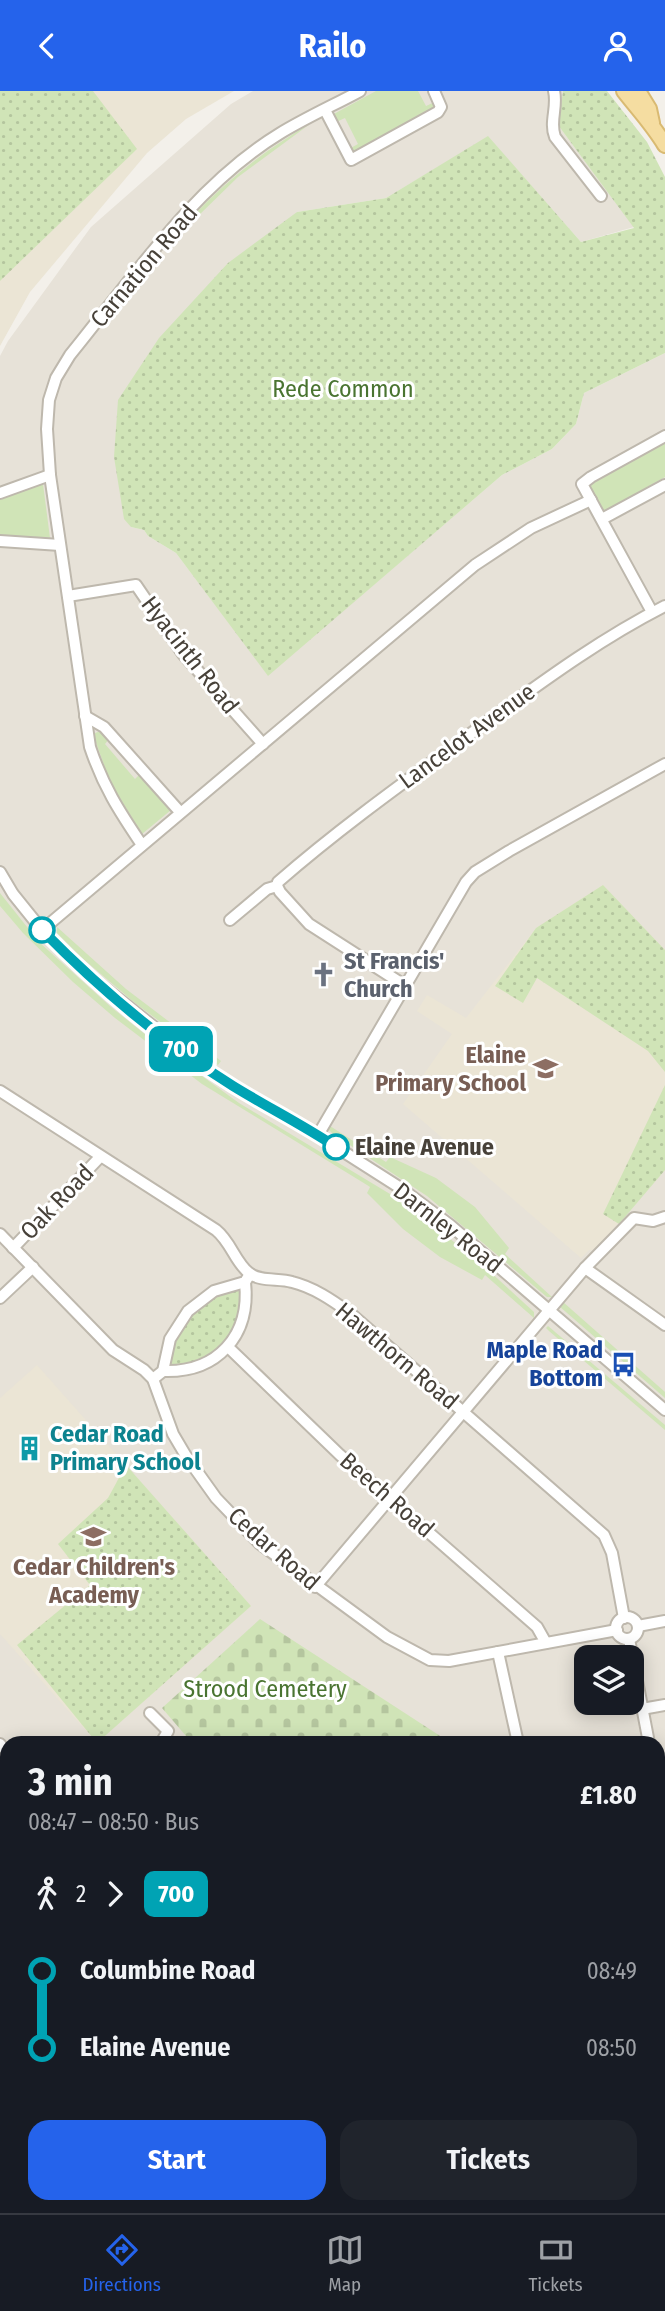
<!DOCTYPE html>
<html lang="en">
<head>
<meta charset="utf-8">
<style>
  :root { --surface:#171b24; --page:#20242c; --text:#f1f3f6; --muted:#9ea1a6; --line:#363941; --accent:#2563eb }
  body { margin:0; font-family:"Fira Sans Condensed",sans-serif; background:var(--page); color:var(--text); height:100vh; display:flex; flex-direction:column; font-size:26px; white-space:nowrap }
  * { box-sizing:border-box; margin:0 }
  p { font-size:23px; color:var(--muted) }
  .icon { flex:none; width:38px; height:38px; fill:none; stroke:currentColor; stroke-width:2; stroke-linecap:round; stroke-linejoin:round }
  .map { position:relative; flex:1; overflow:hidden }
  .sheet { position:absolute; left:0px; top:1645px; width:665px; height:478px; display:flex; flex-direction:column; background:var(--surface); border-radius:21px 21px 0 0; box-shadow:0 4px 18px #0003 }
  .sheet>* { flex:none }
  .badge { padding:0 14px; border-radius:10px; font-size:24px; line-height:46px }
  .buttons { position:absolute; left:574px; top:1554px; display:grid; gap:14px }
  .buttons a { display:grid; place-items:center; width:70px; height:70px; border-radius:14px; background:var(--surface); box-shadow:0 4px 18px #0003; font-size:35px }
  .map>.badge { position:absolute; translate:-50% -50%; box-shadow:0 0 0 4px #fff }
  .legs { display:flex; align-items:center; gap:10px; height:77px; padding:0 28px; font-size:23px }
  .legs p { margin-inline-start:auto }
  .overview { display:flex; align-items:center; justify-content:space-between; height:119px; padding:0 28px }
  h1 { font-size:38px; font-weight:700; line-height:52px }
  .cta { display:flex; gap:14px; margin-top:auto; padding:14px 28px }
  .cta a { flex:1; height:80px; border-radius:21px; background:var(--accent); color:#fff; font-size:28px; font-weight:700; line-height:80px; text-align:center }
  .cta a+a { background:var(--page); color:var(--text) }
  ul { padding:0 28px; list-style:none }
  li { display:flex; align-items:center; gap:24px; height:77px; font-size:26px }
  li i { display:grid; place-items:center; width:10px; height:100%; margin:0 9px; background:currentColor }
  li i::after { content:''; width:18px; height:18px; margin:-9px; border:5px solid; border-radius:50%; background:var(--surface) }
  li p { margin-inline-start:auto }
  li:first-child i { background:linear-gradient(#0000 50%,currentColor 0) }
  li:last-child i { background:linear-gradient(currentColor 50%,#0000 0) }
  header { display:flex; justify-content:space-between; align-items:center; height:91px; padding:0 28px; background:var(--accent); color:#fff; font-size:32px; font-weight:700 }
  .tab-bar { display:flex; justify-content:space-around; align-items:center; height:98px; border-top:2px solid var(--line); background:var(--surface); font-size:19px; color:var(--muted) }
  .tab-bar a { display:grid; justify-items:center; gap:4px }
  .tab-bar .current { color:var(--accent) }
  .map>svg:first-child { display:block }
  .residential { fill:#e7e2d8; fill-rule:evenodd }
  .industrial { fill:url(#industrial-grid) }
  .education { fill:#ebe5d5 }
  .green { fill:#d0e4b7 }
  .cemetery { fill:url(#cemetery-stones) }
  .park { fill:url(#park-dots) }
  .parking { fill:#e2e1de }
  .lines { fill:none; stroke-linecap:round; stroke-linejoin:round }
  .minor-casing { stroke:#beb8ad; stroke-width:14 }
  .major-casing { stroke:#d9ba72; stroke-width:18 }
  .minor { stroke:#fff; stroke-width:10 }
  .major { stroke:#f5dda1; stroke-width:14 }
  .rail-casing { stroke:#989898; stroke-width:5 }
  .rail { stroke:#fff; stroke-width:2.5; stroke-dasharray:8; stroke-linecap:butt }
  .line-1-casing { stroke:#fff; stroke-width:16 }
  .line-1 { stroke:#00a3b4; stroke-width:10 }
  .stop-1-dot { fill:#fff; stroke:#00a3b4; stroke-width:3.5 }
  .labels { text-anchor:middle; stroke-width:6; stroke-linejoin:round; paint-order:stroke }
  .street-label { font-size:24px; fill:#474139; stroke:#fff }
  .park-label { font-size:24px; fill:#4a7431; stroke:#fff }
  .worship-label { font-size:24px; font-weight:bold; fill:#5b616d; stroke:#fff; text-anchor:start }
  .education-label { font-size:24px; font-weight:bold; fill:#785e54; stroke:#fff; text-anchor:end }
  .stop-label { font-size:24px; font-weight:bold; fill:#474139; stroke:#fff; text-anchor:start }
  .transit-label { font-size:24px; font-weight:bold; fill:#164399; stroke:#fff; text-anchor:end }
  .culture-label { font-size:24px; font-weight:bold; fill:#0d838f; stroke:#fff; text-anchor:start }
</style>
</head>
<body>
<header><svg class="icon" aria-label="back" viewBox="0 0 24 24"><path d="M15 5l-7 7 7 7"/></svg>Railo<svg class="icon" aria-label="person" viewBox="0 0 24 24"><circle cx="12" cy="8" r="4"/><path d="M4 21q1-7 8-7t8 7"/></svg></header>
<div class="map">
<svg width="665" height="2122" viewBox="0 0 665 2122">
  <defs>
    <pattern id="industrial-grid" width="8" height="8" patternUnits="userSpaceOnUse" patternTransform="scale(1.75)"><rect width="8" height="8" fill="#e3dfdb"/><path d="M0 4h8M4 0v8" fill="none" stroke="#c4c1bd"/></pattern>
    <pattern id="cemetery-stones" width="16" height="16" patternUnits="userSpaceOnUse" patternTransform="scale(1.75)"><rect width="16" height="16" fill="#d0e4b7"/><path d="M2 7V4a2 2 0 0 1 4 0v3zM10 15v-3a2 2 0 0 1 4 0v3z" fill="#b4c59e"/></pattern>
    <pattern id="park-dots" width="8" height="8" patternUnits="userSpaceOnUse" patternTransform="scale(1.75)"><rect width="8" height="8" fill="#d0e4b7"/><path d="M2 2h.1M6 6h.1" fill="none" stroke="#b4c59e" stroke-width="1.8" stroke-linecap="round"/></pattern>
  </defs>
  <rect width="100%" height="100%" fill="#f3f0ea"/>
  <path class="residential" d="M253,0H563L558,34L634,136L581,151L488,46L386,107L297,121L131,436L144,439L148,445L176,462L268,584L502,384L552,358L576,333L584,302L665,262V1810L658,1813V1652H7V1912L0,1905V265L8,250L91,136L231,13ZM586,1566H632V1612H586Z"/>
  <path class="industrial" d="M665,1844V2122H0V2024H7V2116H658V1848Z"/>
  <g class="education">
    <path d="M0,0H234L186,28L147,62L30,201L0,255Z"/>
    <path d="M603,794L665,859V1079L595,1159H589L581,1167L403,1013L452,943L417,920L427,904L466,927L536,837Z"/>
    <path d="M37,1274L251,1515L97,1652L0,1543V1307Z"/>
  </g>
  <g class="green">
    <path d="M376,0H418L426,15L437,10L435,18L360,57L357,62L347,59L358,53L345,27L334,32L332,24Z"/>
    <path d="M310,33L238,86L195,128L192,126C227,89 266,58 310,33Z"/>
    <path d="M665,347V386L610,417L611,420L601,423L586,393Z"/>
    <path d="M36,392L43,393L50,447L44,450L43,447L0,444V408L37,395Z"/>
    <path d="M100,640L109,648L105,653L135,688L139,684L171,719L142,743L110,691L93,643Z"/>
    <path d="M0,802L39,851L111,916L151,948L239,1012L395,1106L475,1167L534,1221V1227L485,1184L482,1189L440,1166L403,1138L367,1102L370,1096L367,1094L202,993L115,927L73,891L23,842L0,815Z"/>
    <path d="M57,836L126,898L221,970L218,974L135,912L82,867L57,842Z"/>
    <path d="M330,1035L386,1071L390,1066L436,1087L475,1116L509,1157L505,1163L552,1206H547L427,1105L333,1043L328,1038Z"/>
    <path d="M563,1211L665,1301V1307L559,1215Z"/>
    <path d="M548,1235L665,1334V1339L549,1240L546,1237Z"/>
  </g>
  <path class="cemetery" d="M260,1528L451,1652H192L162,1617Z"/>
  <g class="park">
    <path d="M0,0H93L137,58L0,190Z"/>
    <path d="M563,0H607L647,51L665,86V262L584,302L576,333L552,358L502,384L268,585L176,462L148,445L144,439L131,436L124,428L114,366L118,309L159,247L228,172L297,121L386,107L488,45L581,151L634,137L558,34Z"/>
    <path d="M603,794L665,859V981L648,960L537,887L523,912L495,895L536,837Z"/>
    <path d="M665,994V1079L619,1133L603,1123Z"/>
    <path d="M241,1194C242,1247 218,1272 166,1276C177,1228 194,1209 241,1194Z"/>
    <path d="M126,1374L251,1515L97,1652L17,1554L90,1494L58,1453L108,1407Z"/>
  </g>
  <path class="parking" d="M665,1970V2065L658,2039V1972Z"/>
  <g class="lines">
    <defs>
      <g id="minor">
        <path d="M554,0C558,16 549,31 555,46L601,105"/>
        <path d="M325,19L351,69L438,21L441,16L434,0"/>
        <path d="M0,402L50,384"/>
        <path d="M602,428L665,394"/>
        <path d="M0,450L60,454"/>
        <path d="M68,505L136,494L183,563L263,653"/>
        <path d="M652,521L582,393L591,386L665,345"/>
        <path d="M85,625L104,636L180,721"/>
        <path d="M142,754C119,720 103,695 90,656L50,384L47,338L49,309L56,287L70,264C132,188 194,95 279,43C305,27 334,14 360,0"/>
        <path d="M0,781L13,803L42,839L92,887L198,971L233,995L322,1047L402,1098L450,1134L665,1319"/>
        <path d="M230,829L267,798L277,795"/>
        <path d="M42,839L475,474L531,437L591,409"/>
        <path d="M404,894L309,833L280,801L277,795L278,791C341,736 410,687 477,638C538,594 598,549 665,515"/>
        <path d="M0,1000L216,1139C231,1151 235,1171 249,1182C260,1191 279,1187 292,1191C313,1196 332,1209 350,1222L604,1444L612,1462L624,1527"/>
        <path d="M318,1044L466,791L475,781L509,760L665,673"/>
        <path d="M0,1143L113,1259L144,1279L153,1288L173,1343L186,1365L216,1407L259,1452L387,1546L430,1569L449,1570L617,1539"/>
        <path d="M13,1157L100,1066"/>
        <path d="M585,1177L665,1234"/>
        <path d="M0,1207L33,1176"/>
        <path d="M228,1256L340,1364L537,1536L546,1552"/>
        <path d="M163,1280C217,1282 251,1245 245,1191"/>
        <path d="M153,1288L163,1280L170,1248L188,1220L214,1200L245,1191L250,1183"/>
        <path d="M315,1496L585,1177L634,1127L653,1130L665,1126"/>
        <circle cx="627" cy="1537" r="11"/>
        <path d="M638,1535L665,1530"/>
        <path d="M629,1548L649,1652"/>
        <path d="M498,1561L518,1652"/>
        <path d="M642,1618L665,1614"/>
        <path d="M150,1622L168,1640L161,1652"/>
        <path d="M0,1653L7,1661"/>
        <path d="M0,1842L7,1849"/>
        <path d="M658,2077L665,2078"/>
      </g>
      <g id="major">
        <path d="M624,0C638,18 653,34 665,54"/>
        <path d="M638,0L649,18L652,32"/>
        <path d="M658,1692H665"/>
        <path d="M0,1937L7,1939"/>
      </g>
    </defs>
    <use href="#minor" class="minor-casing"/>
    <use href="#major" class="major-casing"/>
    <use href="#minor" class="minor"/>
    <use href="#major" class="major"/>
    <defs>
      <g id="rail">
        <path d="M658,1832L665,1829"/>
        <path d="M0,1995H7"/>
      </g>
    </defs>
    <use href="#rail" class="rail-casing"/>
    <use href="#rail" class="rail"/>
  </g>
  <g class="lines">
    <defs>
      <path id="line-1" d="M42,839C99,897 164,952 233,995C267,1016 303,1034 336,1056"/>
    </defs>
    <use href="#line-1" class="line-1-casing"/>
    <use href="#line-1" class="line-1"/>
  </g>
  <defs>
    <symbol id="church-bare" viewBox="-9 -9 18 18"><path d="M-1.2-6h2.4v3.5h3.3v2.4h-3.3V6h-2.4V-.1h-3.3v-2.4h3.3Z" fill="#6b7280" stroke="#fff" stroke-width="2.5" paint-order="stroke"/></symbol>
    <symbol id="school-bare" viewBox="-9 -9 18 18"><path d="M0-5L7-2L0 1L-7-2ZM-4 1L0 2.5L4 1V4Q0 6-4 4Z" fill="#8d6e63" stroke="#fff" stroke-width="2.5" paint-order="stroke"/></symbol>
    <symbol id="bus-bare" viewBox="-9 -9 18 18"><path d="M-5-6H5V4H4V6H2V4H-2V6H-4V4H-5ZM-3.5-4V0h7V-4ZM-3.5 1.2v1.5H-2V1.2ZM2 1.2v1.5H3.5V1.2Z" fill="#1a4fb4" stroke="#fff" stroke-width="2.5" paint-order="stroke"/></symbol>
    <symbol id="building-bare" viewBox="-9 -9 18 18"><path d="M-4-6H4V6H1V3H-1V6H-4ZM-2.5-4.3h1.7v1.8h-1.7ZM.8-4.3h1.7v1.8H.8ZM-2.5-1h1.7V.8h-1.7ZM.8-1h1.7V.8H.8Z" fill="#0f9aa8" stroke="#fff" stroke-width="2.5" paint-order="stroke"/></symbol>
  </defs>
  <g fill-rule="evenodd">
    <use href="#church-bare" x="306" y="866" width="35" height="35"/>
    <use href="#school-bare" x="528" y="960" width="35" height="35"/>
    <use href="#bus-bare" x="606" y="1256" width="35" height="35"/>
    <use href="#building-bare" x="12" y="1340" width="35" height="35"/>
    <use href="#school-bare" x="76" y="1428" width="35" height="35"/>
  </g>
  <g class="stop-1-dot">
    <circle cx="42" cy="839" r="12"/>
    <circle cx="336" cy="1056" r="12"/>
  </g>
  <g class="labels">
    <g class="street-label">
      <text transform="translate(144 175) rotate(-50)" y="8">Carnation Road</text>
      <text transform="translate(190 564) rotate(52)" y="8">Hyacinth Road</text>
      <text transform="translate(467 645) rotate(-36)" y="8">Lancelot Avenue</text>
      <text transform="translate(57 1111) rotate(-46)" y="8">Oak Road</text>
      <text transform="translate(448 1137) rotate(38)" y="8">Darnley Road</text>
      <text transform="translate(397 1265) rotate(40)" y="8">Hawthorn Road</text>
      <text transform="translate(387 1404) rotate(41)" y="8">Beech Road</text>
      <text transform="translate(274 1458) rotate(41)" y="8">Cedar Road</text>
    </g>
    <g class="park-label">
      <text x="343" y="306">Rede Common</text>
      <text x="265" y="1606">Strood Cemetery</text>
    </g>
    <g class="worship-label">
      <text x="344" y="878">St Francis'<tspan x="344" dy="28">Church</tspan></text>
    </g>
    <g class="education-label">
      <text x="526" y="972">Elaine<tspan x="526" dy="28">Primary School</tspan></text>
      <text x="94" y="1484" text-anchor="middle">Cedar Children's<tspan x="94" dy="28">Academy</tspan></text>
    </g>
    <g class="stop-label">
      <text x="355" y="1064">Elaine Avenue</text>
    </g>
    <g class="transit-label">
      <text x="603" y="1267">Maple Road<tspan x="603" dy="28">Bottom</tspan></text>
    </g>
    <g class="culture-label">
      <text x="50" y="1351">Cedar Road<tspan x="50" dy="28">Primary School</tspan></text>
    </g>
  </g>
</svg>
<div class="buttons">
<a><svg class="icon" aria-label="layers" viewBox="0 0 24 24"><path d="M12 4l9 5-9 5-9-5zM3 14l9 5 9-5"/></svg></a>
</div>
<b class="badge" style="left:181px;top:958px;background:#00a3b4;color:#fff">700</b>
<section class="sheet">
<div class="overview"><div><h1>3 min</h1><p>08:47 – 08:50 · Bus</p></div><b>£1.80</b></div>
<div class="legs"><svg class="icon" aria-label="walk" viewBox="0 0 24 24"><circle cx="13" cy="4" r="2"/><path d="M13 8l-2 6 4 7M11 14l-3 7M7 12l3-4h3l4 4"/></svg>2<svg class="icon" aria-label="forward" viewBox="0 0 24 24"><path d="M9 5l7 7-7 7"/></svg><b class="badge" style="background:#00a3b4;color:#fff">700</b></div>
<ul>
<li><i style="color:#00a3b4"></i><b>Columbine Road</b><p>08:49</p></li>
<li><i style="color:#00a3b4"></i><b>Elaine Avenue</b><p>08:50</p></li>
</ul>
<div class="cta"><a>Start</a><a>Tickets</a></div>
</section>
</div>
<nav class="tab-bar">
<a class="current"><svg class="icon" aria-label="directions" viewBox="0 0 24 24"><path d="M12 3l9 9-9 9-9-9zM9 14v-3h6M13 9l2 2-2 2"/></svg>Directions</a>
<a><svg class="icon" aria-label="map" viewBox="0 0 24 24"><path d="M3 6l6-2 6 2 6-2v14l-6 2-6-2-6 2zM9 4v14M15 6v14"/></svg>Map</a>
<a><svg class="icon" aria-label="tickets" viewBox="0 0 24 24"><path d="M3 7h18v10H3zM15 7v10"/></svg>Tickets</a>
</nav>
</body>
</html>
